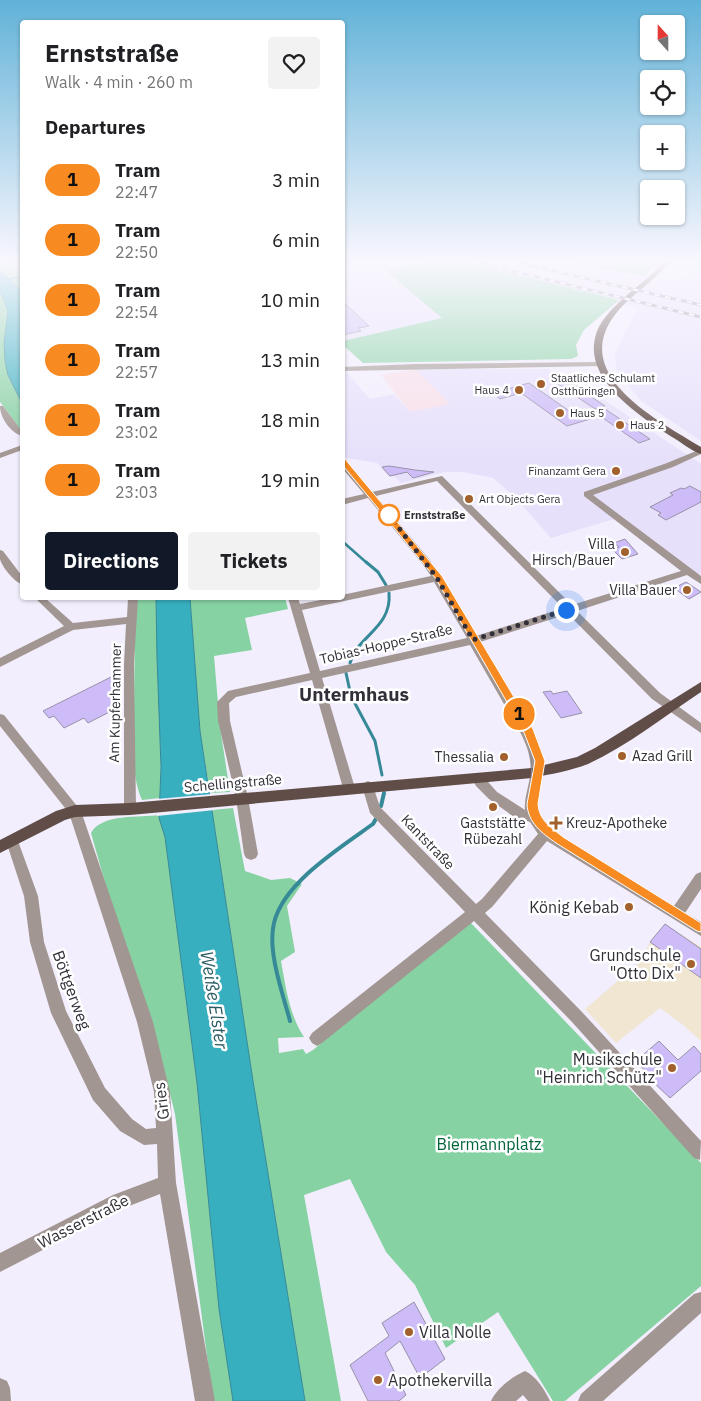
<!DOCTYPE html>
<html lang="en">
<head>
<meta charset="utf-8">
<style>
  :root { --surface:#fff; --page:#f2f2f2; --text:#202124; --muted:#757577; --accent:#111827 }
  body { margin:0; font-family:"IBM Plex Sans",sans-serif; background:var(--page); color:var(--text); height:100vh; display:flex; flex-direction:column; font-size:19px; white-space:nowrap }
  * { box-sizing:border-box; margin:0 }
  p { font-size:16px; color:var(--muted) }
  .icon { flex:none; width:28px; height:28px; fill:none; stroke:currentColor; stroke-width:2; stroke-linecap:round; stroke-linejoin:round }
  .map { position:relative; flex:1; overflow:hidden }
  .drawer { position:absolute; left:20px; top:20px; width:325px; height:580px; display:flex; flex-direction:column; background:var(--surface); border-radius:5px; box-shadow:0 1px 4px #0004 }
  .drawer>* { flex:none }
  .badge { padding:0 10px; border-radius:16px; font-size:18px; line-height:32px }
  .needle { width:32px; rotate:339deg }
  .tools { position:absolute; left:640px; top:15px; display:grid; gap:10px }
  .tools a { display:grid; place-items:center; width:45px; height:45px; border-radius:5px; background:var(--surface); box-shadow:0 1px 4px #0004; font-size:25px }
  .you { position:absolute; width:25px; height:25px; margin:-12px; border:4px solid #fff; border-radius:50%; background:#1a73e8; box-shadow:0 0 0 8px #1a73e833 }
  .map>.badge { position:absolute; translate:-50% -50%; box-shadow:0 0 0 2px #fff }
  h2 { padding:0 25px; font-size:19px; line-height:45px }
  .round { display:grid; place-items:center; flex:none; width:52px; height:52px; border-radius:5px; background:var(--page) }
  .overview { display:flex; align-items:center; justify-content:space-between; height:85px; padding:0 25px }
  h1 { font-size:24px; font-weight:700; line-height:38px }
  .primary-button { display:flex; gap:10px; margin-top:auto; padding:10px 25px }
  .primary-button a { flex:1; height:58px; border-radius:5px; background:var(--accent); color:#fff; font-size:20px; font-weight:700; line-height:58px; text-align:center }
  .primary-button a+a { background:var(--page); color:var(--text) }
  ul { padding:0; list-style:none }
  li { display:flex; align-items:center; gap:15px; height:60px; padding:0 25px }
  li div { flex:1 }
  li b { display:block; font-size:19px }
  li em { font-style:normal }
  li .badge { min-width:55px; font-weight:700; text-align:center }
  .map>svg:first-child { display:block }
  .built { fill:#e7e0fb }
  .industrial { fill:#f8dfe9 }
  .education { fill:#f0e6d1 }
  .green { fill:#87d2a3 }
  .water { fill:#38afbf; stroke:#368997 }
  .pier { fill:#f2eefd }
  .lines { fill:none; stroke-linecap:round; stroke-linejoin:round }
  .stream-far3 { stroke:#368997; stroke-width:2 }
  .stream-far2 { stroke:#368997; stroke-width:2.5 }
  .stream-far1 { stroke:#368997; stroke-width:3 }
  .stream { stroke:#368997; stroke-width:4 }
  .building { fill:#cdbcf8; stroke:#9892a9 }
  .minor { fill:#a29692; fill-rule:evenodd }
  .major { fill:#614d47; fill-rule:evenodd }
  .tram { stroke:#8c8895; stroke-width:1 }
  .rail-casing { stroke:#8c8895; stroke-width:3 }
  .rail { stroke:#fff; stroke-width:2; stroke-dasharray:5.5; stroke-linecap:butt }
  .line { fill:#f78a21; stroke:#fff }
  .walk { stroke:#322f39; stroke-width:5; stroke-dasharray:0 9 }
  .poi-dot { fill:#a2612c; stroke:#fff; stroke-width:2 }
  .stop-dot { fill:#fff; stroke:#f78a21; stroke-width:2.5 }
  .labels { text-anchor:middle; stroke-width:5; stroke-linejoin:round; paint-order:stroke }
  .far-poi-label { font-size:11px; fill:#322f39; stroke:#fff; text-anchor:start }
  .far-stop-label { font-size:11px; font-weight:bold; fill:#322f39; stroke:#fff; text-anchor:start }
  .poi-label { font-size:14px; fill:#322f39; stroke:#fff; text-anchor:end }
  .street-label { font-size:14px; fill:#322f39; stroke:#fff }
  .near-poi-label { font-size:16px; fill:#322f39; stroke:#fff; text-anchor:end }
  .near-street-label { font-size:16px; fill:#322f39; stroke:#fff }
  .near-park-label { font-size:16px; fill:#006438; stroke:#fff }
  .near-water-label { font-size:18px; font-style:italic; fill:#2b5c63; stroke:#fff }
  .district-label { font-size:19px; font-weight:bold; fill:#322f39; stroke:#fff }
</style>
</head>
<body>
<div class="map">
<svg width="701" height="1401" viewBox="0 0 701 1401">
  <rect width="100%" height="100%" fill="#f2eefd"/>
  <g class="built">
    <path d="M342,262L423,263L386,271L442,318L343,341Z"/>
    <path d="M463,262H569L675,280L701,268V441L640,400L616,369L615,354L637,308Z"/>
    <path d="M416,369H549L551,374L568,376L701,464V573L698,575L621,517L551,538L515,497L493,478L463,472H444L401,483L394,476L389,477L377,463L346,458L342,454L343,420L344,419L342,417V373H347L370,399L394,394L410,412Z"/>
  </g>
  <path class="industrial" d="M416,369L450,404L410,412L381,375Z"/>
  <path class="education" d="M665,924L701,947V1041L682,1024L660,1008L616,1043L585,1009L641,961L650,942Z"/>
  <g class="green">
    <path d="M0,262H22V291L0,271Z"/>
    <path d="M420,262H465L619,300L584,330L576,345L578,356L571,359L363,363L343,345V341L442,318L386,271L422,263Z"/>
    <path d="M569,262H658L644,276Z"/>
    <path d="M0,291L8,311L4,343L8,375L22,403V431L0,402Z"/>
    <path d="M136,598H156C157,664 163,732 160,798L142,800C131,775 134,747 134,721C134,679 135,639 136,598Z"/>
    <path d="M190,598H285L288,609L245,618L252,650L214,656L220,727L230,792L210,793L200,731Z"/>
    <path d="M233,808L245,871L271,880L290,878L302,884L287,906L295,952L281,961C286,988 289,1014 304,1037L278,1038L279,1053L303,1049L306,1054L313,1050L469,921L701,1163V1286L565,1401H553L498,1312L446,1348L415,1285L386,1252L350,1179L304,1195L341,1401H305L253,1081L212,810Z"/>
    <path d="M159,815L165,837L197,1083L219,1309L233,1401H213L175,1114L156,1037L126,944L113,911L91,833C102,813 140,818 159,815Z"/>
  </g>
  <g class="water">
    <path d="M0,271L22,291V403L8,375L5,361L4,343L8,311L0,291Z"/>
    <path d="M156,598H190L200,731L253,1081L305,1401H233L219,1309L197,1083L165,837L159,818L161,767L157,657Z"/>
  </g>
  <path class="pier" d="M212,794L215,810L157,816V799Z"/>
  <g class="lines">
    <path class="stream-far3" d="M0,280L22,277"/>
    <path class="stream-far2" d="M342,541L367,563"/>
    <g class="stream-far1">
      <path d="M366,562L378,572L386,585"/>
      <path d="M350,663C357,636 392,628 389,593"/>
      <path d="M346,673L351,696L375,741L382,775"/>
    </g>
    <g class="stream">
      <path d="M381,806L384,793"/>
      <path d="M290,1021C283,994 267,951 274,923C283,883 341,847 373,824L377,817"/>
    </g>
  </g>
  <g class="building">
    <path d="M342,301L369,326L358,328L361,331L342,335Z"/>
    <path d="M562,377L605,406L602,407L650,439L639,443L600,416L567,426L521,393L500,399L493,393L529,383L575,415L598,408L595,409L552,380Z"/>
    <path d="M389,466L415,470L434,472L413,478L407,472L390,476L382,467Z"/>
    <path d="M690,486L701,492V502L666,520L658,515L661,513L650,507L673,495L670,493L681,488L684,489Z"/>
    <path d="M625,539L638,554L622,559L612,549L619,547L614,543Z"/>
    <path d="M686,582L701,592L689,599L674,588Z"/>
    <path d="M121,672V706L88,723L84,718L64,728L54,716L49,718L43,711Z"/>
    <path d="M551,691L553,694L567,691L582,713L561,718L543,692Z"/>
    <path d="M665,924L701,949V978L650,942Z"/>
    <path d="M659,1041L678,1060L694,1046L701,1054V1071L670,1098L653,1082L651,1077L636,1061Z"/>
    <path d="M414,1302L445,1359L420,1378L400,1341L385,1353L406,1395L399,1401H368L350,1365L389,1336L382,1323Z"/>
  </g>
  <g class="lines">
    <g class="minor">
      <path d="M599,362L603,364L602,366L342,371V367L416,364Z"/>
      <path d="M0,406H3L22,431V436C11,433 0,418 0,406Z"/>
      <path d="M22,445V450L0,458V453Z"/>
      <path d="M701,449V454L673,467L593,495L701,576V584L687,575L577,611L660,693L701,723V733L652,699L568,614L480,642C492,663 505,684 517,706C526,721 537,736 541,754C550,787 523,798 551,830L674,906L696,874L701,872V889L685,913L701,922V936L547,841L492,907L485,913L582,1012L701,1141L700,1160L694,1158L572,1022L474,921L322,1043L317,1046L312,1043L309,1038L312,1033L465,912L370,813L362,786L364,783L368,781L372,783L380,807L476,904L482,899L538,834L530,822L514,817L489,799L476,786L471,777L473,774H481L497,792L525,810C524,801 527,792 529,782C533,764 529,749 520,732L470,645L322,678L355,788L353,791L349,793L345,791L343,788L312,680L236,697L229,703L230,721L248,798L258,854L256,858L251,860L246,858L244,854L236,798L218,721L217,702L228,691L310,673L288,598H298L300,604L331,598H342V595L431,576L422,563L368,498L342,505V499L364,494L342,468V460L372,492L442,476L572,605L681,571L584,496V492L667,463ZM437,481L563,608L476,636L429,559L376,496ZM434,582L467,638L320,671L302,610Z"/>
      <path d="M0,550L3,551L22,576V584C14,582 2,567 0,559C0,556 0,553 0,550Z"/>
      <path d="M35,598H45L73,623L127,617L128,598H138L134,664L136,809L134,813L130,814L126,813L124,809V664L126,624L73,630L0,667V658L64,626Z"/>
      <path d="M0,714L4,715L81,811L153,1022L170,1092L176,1183L215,1401H195L160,1194L124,1208L0,1272V1253L113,1195L158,1178L157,1144L144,1145L120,1131L93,1100L51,1013L30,942L24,896L6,841L7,837L12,836L17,837L18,841L38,896L44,942L66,1011L105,1088L132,1119L146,1129L156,1128L154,1092L137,1022L69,813L0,726Z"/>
      <path d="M701,1292V1313L603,1401H578L581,1394L694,1294Z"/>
      <path d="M525,1371C536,1376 545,1390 550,1401H528L523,1395L516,1401H491C496,1389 513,1376 525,1371Z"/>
      <path d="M0,1378L7,1381L10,1388L11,1401H0Z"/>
    </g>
    <g class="major">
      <path d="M663,262H669C654,283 629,295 614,316C570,376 659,421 701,447V454C691,451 681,442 672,437C641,417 585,381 595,338C602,307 644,286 663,262Z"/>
      <path d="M701,682V692C665,716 627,746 588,764C570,771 551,774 532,778L130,815L75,817L65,820L0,853V840L56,811L75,805L130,803L532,768L577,757L595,748Z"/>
    </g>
    <g class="tram">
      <path d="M342,460L439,578L528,729L540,761L532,805L538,821L559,840L701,927"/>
      <path d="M529,744L532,765L531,779"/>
    </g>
    <defs>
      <g id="rail">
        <path d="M475,262L701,317"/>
        <path d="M515,262L701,305"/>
      </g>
    </defs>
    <use href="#rail" class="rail-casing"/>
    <use href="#rail" class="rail"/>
  </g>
  <linearGradient id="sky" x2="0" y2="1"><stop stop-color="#61b2d8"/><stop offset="0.57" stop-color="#f9f7fe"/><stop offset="1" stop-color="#f9f7fe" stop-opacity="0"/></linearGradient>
  <rect width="701" height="458" fill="url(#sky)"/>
  <path class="line" d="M340,459H345L442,576L533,729L545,761L538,804C539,821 552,828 563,837L701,923V932L697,931L556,843C542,833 528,823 527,804L535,761L523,730L436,579L340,462Z"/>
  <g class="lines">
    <path class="walk" d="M389,515L437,578L473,640L566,610"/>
  </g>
  <g class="poi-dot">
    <circle cx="541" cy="384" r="5"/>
    <circle cx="519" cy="390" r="5"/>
    <circle cx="560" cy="413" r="5"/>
    <circle cx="620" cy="425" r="5"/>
    <circle cx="616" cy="471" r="5"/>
    <circle cx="469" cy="499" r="5"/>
    <circle cx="625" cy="552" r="5"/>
    <circle cx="687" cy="590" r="5"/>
    <circle cx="622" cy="756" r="5"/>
    <circle cx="504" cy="757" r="5"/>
    <circle cx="493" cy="807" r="5"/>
    <path d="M553.5 815.5h5v5h5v5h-5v5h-5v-5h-5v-5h5z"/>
    <circle cx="629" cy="907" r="5"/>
    <circle cx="691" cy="964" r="5"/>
    <circle cx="672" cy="1068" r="5"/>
    <circle cx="409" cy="1332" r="5"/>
    <circle cx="378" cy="1380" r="5"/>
  </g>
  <circle class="stop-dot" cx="389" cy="515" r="10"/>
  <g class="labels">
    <g class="far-poi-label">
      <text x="551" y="382">Staatliches Schulamt<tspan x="551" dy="13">Ostthüringen</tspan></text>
      <text x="509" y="394" text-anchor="end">Haus 4</text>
      <text x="570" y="417">Haus 5</text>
      <text x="630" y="429">Haus 2</text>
      <text x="606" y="475" text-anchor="end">Finanzamt Gera</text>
      <text x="479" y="503">Art Objects Gera</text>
    </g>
    <g class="far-stop-label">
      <text x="404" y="519">Ernststraße</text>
    </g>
    <g class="poi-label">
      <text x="615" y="549">Villa<tspan x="615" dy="16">Hirsch/Bauer</tspan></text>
      <text x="677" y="595">Villa Bauer</text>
      <text x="632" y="761" text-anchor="start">Azad Grill</text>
      <text x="494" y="762">Thessalia</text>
      <text x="493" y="828" text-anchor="middle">Gaststätte<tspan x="493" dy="16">Rübezahl</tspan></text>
      <text x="566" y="828" text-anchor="start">Kreuz-Apotheke</text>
    </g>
    <g class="street-label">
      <text transform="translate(386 644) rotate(-13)" y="5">Tobias-Hoppe-Straße</text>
      <text transform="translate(115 703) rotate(-89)" y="5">Am Kupferhammer</text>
      <text transform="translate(233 783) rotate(-5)" y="5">Schellingstraße</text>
      <text transform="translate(428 842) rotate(46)" y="5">Kantstraße</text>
    </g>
    <g class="near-poi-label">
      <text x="619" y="913">König Kebab</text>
      <text x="681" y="961">Grundschule<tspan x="681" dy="18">"Otto Dix"</tspan></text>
      <text x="662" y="1065">Musikschule<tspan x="662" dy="18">"Heinrich Schütz"</tspan></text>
      <text x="419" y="1338" text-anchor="start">Villa Nolle</text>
      <text x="388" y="1386" text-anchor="start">Apothekervilla</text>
    </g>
    <g class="near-street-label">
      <text transform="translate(72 990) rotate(70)" y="6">Böttgerweg</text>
      <text transform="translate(161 1101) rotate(-97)" y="6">Gries</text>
      <text transform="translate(83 1221) rotate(-27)" y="6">Wasserstraße</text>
    </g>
    <g class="near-park-label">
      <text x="489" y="1150">Biermannplatz</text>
    </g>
    <g class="near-water-label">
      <text transform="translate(214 1000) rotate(81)" y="6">Weiße Elster</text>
    </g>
    <g class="district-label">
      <text x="354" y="701">Untermhaus</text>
    </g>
  </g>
</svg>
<div class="tools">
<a><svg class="needle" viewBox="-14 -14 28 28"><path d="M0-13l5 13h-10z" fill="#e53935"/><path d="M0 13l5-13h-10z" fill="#757577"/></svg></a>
<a><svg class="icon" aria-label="locate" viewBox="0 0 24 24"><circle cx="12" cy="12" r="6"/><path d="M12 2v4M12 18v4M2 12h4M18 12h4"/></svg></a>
<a>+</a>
<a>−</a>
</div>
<div class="you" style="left:566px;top:610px"></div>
<b class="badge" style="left:519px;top:714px;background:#f78a21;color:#111">1</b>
<section class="drawer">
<div class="overview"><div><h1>Ernststraße</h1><p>Walk · 4 min · 260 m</p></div><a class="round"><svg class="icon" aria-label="heart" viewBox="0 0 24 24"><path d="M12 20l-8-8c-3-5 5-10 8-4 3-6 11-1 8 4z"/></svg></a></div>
<h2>Departures</h2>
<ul>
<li><span class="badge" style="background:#f78a21;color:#111">1</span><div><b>Tram</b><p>22:47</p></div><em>3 min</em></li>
<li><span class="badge" style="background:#f78a21;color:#111">1</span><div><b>Tram</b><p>22:50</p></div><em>6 min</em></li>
<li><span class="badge" style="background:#f78a21;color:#111">1</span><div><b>Tram</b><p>22:54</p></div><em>10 min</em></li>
<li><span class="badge" style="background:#f78a21;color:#111">1</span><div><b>Tram</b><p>22:57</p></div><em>13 min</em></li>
<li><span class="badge" style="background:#f78a21;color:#111">1</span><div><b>Tram</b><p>23:02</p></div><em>18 min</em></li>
<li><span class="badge" style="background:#f78a21;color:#111">1</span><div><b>Tram</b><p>23:03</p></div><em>19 min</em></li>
</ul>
<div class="primary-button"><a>Directions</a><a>Tickets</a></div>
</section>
</div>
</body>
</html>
